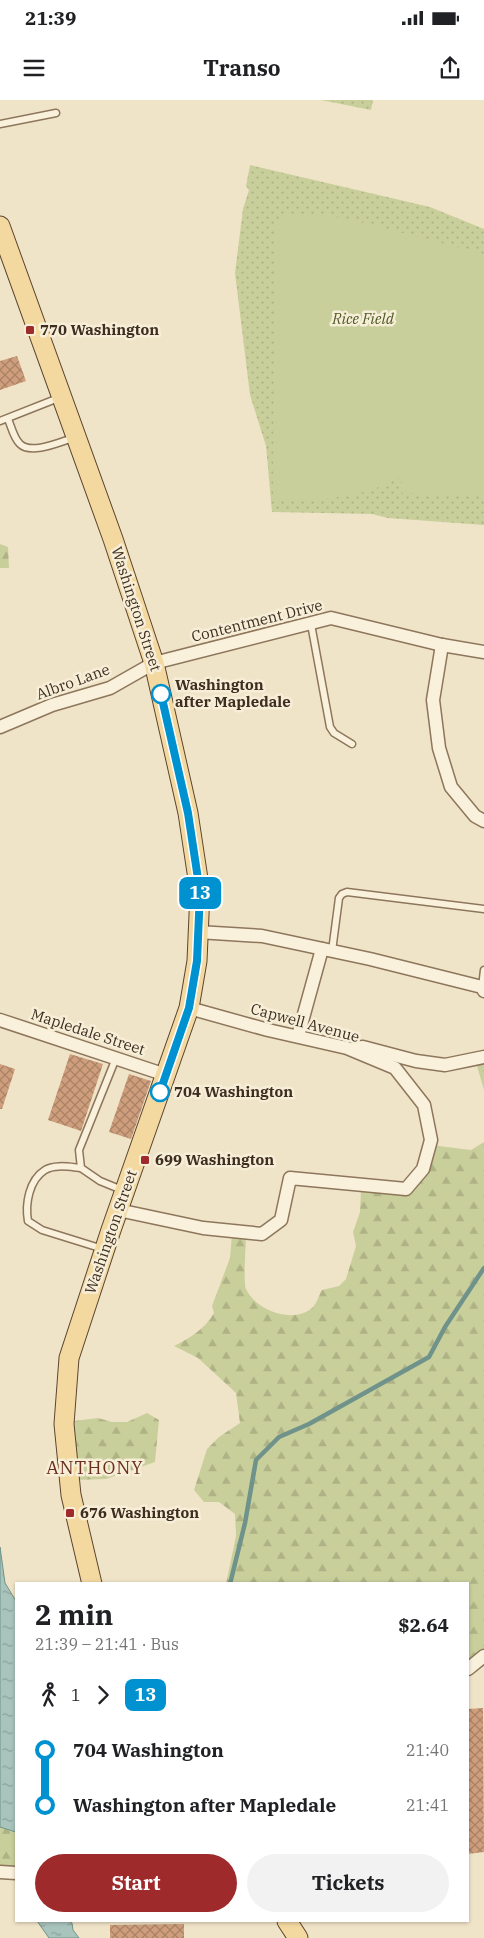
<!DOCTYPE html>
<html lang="en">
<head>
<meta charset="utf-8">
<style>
  :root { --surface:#fff; --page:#f2f2f2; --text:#202124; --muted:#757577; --accent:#9e2a2b }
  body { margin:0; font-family:"IBM Plex Serif",serif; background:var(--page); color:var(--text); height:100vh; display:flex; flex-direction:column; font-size:19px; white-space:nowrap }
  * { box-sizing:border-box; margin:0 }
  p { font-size:16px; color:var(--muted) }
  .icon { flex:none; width:28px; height:28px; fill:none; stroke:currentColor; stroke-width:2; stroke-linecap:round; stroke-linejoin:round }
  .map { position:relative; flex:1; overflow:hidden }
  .details { position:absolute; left:15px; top:1482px; width:454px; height:340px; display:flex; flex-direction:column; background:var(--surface); border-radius:0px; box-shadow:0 1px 4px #0004 }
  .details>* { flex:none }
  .badge { padding:0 10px; border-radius:8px; font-size:18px; line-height:32px }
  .map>.badge { position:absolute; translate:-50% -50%; box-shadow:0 0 0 2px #fff }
  .legs { display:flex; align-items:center; gap:8px; height:55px; padding:0 20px; font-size:16px }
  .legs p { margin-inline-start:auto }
  .overview { display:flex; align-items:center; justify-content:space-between; height:85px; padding:0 20px }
  h1 { font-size:28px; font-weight:700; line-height:38px }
  .button { display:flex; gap:10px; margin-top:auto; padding:10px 20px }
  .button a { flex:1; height:58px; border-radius:30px; background:var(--accent); color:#fff; font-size:20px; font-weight:700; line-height:58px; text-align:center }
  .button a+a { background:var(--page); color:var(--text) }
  ul { padding:0 20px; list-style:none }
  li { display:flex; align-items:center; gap:18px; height:55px; font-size:19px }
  li i { display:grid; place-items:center; width:8px; height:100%; margin:0 6px; background:currentColor }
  li i::after { content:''; width:12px; height:12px; margin:-6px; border:4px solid; border-radius:50%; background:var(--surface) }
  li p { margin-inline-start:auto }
  li:first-child i { background:linear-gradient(#0000 50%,currentColor 0) }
  li:last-child i { background:linear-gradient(currentColor 50%,#0000 0) }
  .status { display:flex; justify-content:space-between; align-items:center; height:35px; padding:0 25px; background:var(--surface); direction:ltr }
  .status svg { height:14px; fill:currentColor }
  header { display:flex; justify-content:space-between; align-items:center; height:65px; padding:0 20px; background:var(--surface); font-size:22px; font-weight:700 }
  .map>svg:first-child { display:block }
  .green { fill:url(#green-dots) }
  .forest { fill:url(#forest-firs) }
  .pitch { fill:#c9cf9b }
  .water { fill:url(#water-ripples); stroke:#6f938a }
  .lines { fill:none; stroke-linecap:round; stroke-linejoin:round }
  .stream { stroke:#6f938a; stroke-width:4.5 }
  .building { fill:url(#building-cross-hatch) }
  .lane-casing { stroke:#8d765c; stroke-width:9 }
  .street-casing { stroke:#8d765c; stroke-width:15 }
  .primary-casing { stroke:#5b4430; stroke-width:21 }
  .lane { stroke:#faf1dc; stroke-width:6 }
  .street { stroke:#faf1dc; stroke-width:12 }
  .primary { stroke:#f3d9a0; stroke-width:19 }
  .line-1-casing { stroke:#fff; stroke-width:11 }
  .line-1 { stroke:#0092d0; stroke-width:8 }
  .poi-dot { fill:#9e2a2b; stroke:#f7eed8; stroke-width:2 }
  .stop-1-dot { fill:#fff; stroke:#0092d0; stroke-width:2.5 }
  .labels { text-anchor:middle; stroke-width:5; stroke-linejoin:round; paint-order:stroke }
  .park-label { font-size:15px; font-style:italic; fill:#4d5a26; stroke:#f7eed8 }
  .poi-label { font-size:15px; font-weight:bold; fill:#3d2e20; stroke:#f7eed8; text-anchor:start }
  .street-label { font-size:15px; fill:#3d2e20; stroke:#f7eed8 }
  .stop-label { font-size:15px; font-weight:bold; fill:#3d2e20; stroke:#f7eed8; text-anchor:start }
  .quarter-label { font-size:18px; letter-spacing:1px; fill:#6b2e1e; stroke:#f7eed8 }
</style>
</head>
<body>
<div class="status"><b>21:39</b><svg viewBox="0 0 49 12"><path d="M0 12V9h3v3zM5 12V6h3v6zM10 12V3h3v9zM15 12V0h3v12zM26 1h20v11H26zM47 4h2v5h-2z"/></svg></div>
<header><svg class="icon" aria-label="menu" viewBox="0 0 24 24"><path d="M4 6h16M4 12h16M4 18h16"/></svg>Transo<svg class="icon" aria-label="share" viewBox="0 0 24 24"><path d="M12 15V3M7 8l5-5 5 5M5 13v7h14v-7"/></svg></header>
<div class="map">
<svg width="484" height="1838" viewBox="0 0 484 1838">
  <defs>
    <pattern id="green-dots" width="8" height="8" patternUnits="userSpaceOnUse" patternTransform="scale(1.25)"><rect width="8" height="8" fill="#c9cf9b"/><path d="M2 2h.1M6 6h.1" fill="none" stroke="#aeb285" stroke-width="1.8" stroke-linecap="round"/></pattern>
    <pattern id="forest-firs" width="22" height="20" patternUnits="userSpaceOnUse" patternTransform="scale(1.25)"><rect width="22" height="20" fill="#c9cf9b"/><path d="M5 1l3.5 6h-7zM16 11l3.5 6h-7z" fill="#aeb285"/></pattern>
    <pattern id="water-ripples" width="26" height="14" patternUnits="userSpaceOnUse" patternTransform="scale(1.25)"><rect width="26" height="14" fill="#a9c4bc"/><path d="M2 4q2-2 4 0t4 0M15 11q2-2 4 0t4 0" fill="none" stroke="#8ba098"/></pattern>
    <pattern id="building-cross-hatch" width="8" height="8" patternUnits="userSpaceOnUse" patternTransform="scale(1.25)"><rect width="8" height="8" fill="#cf9f7d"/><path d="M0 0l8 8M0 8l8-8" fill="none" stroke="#a98266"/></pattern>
  </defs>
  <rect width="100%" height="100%" fill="#f0e4c8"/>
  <g class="green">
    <path d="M321,0H373L371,10Z"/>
    <path d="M250,65L430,107L484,129V425L388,418L372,414L272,412L266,346L250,295L235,173L243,109L249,90L246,86Z"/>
  </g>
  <g class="forest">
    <path d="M0,444L8,447L9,468H0Z"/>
    <path d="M484,955V990L475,959Z"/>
    <path d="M484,1042V1558L468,1571V1484H226L236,1436L235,1414L219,1402H204L194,1390L207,1349L219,1337L240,1323L236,1293L198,1258L174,1246C190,1238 205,1229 214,1213L212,1206L230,1158L232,1134H246C246,1145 243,1181 246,1189C256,1211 294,1225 313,1207C317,1203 319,1195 322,1190L339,1186L346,1179L356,1146L353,1132L360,1112L361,1089H407L431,1045L471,1050Z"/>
    <path d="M147,1313L159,1320L155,1362L106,1379L74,1380L66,1322L98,1318L112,1322H127Z"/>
    <path d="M0,1727L16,1732V1773H0Z"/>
  </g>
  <path class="pitch" d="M286,113L345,118L484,154V395L402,393V376C359,400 320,400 273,400L275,124Z"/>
  <g class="water">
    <path d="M0,1447L5,1483L16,1501V1732L0,1727Z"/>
    <path d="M37,1821H69L72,1823L73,1830L79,1838H49Z"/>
  </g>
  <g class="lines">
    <path class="stream" d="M230,1484L245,1423L256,1360L279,1337L309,1324L429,1257L445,1227L484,1168"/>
  </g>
  <g class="building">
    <path d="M17,256L26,281L0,290V261Z"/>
    <path d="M70,954L103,964L81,1031L48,1020Z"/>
    <path d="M0,964L15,969L2,1009H0Z"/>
    <path d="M129,974L151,981L131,1039L109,1032Z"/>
    <path d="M483,1608L484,1752L468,1754V1609Z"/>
    <path d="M184,1824V1838H110V1825Z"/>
  </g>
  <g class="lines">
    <defs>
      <g id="lane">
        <path d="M0,24L56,13"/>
        <path d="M8,319C11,326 14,339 20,344C31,355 60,342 73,338"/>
        <path d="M0,321L61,297"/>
        <path d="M311,524L330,627L334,633L352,644"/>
        <path d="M332,851L339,798L342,794L347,792L484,809"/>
        <path d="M482,887L484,870"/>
        <path d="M116,958L79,1050L81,1068L100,1081L122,1090"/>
        <path d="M81,1068C70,1067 54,1064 45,1070C29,1080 25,1104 28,1121L42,1130L103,1149"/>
      </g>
      <g id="street">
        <path d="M442,545L433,600L439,648L451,687L475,716L484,721"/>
        <path d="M0,627L52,605L110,588L154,563L331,518L442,545L484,552"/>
        <path d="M198,832L262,836L370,859L482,887L484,891"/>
        <path d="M0,920L166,975"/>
        <path d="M298,936L322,849"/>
        <path d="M355,948L363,947L416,961L445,965L484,957"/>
        <path d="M118,1110L203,1128L262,1134L281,1120L290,1078L406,1089L423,1069L431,1040L424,1005L395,968L347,948L268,930L189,908"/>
        <path d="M468,1569L484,1556"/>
        <path d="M0,1772L16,1773"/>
      </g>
      <g id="primary">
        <path d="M0,126L113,439L154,563L188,713L200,792L197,861L189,908L111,1130L69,1258L64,1324L71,1395L92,1484"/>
        <path d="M287,1821L298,1838"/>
      </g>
    </defs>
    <use href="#lane" class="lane-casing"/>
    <use href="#street" class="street-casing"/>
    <use href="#primary" class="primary-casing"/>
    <use href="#lane" class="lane"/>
    <use href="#street" class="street"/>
    <use href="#primary" class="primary"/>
  </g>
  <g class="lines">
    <defs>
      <path id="line-1" d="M160,992L189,908L197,861L200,792L188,713L161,594"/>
    </defs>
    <use href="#line-1" class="line-1-casing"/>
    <use href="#line-1" class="line-1"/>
  </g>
  <g class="poi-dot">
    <rect x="25" y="225" width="10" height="10" rx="2.5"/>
    <rect x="140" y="1055" width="10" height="10" rx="2.5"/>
    <rect x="65" y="1408" width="10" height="10" rx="2.5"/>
  </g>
  <g class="stop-1-dot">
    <circle cx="161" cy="594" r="9"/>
    <circle cx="160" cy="992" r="9"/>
  </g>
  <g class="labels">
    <g class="park-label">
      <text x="363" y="224">Rice Field</text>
    </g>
    <g class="poi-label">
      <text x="40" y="235">770 Washington</text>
      <text x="155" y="1065">699 Washington</text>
      <text x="80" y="1418">676 Washington</text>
    </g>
    <g class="street-label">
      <text transform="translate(136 509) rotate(72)" y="5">Washington Street</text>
      <text transform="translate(257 521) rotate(-14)" y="5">Contentment Drive</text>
      <text transform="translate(73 582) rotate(-20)" y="5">Albro Lane</text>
      <text transform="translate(305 923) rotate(15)" y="5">Capwell Avenue</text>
      <text transform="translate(88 932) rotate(18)" y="5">Mapledale Street</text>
      <text transform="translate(111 1132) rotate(-71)" y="5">Washington Street</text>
    </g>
    <g class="stop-label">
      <text x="175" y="590">Washington<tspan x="175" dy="17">after Mapledale</tspan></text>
      <text x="174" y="997">704 Washington</text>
    </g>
    <g class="quarter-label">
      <text x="95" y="1374">ANTHONY</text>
    </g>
  </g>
</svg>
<b class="badge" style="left:200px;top:793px;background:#0092d0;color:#fff">13</b>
<section class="details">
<div class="overview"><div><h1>2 min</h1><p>21:39 – 21:41 · Bus</p></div><b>$2.64</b></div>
<div class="legs"><svg class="icon" aria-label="walk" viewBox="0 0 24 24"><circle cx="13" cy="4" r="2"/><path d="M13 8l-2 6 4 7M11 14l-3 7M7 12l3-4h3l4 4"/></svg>1<svg class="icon" aria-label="forward" viewBox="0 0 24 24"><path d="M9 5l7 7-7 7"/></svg><b class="badge" style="background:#0092d0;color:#fff">13</b></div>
<ul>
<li><i style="color:#0092d0"></i><b>704 Washington</b><p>21:40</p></li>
<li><i style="color:#0092d0"></i><b>Washington after Mapledale</b><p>21:41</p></li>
</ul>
<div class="button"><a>Start</a><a>Tickets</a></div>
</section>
</div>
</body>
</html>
